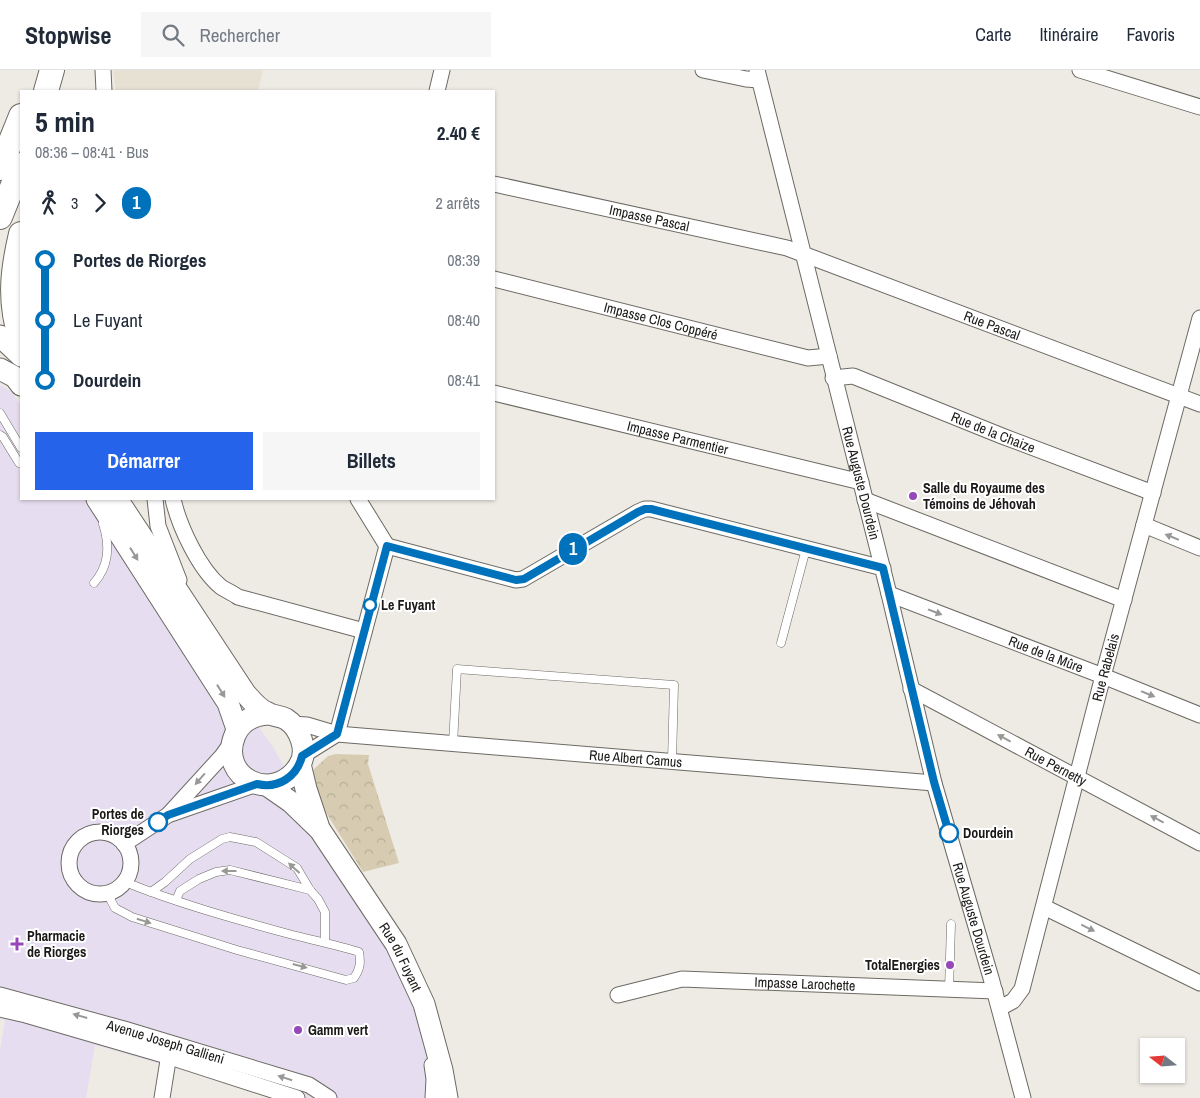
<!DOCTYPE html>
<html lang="fr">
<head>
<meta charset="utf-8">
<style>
  :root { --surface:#fff; --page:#f6f6f7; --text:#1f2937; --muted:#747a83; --line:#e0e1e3; --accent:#2563eb }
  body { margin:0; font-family:"Archivo Narrow",sans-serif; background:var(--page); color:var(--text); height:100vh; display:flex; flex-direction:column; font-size:19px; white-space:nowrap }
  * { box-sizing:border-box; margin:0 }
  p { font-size:16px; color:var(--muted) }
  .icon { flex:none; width:28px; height:28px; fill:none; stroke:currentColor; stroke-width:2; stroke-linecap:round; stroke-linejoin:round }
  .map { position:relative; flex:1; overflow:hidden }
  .details { position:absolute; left:20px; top:20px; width:475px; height:410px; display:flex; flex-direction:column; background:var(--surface); border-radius:0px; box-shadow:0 1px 4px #0004 }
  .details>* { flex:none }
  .badge { padding:0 10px; border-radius:16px; font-size:18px; line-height:32px }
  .needle { width:32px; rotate:287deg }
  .fabs { position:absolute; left:1140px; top:968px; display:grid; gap:10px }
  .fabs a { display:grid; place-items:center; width:45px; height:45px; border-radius:0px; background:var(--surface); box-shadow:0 1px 4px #0004; font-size:25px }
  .map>.badge { position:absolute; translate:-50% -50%; box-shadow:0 0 0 2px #fff }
  .legs { display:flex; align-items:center; gap:8px; height:55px; padding:0 15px; font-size:16px }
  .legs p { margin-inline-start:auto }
  .headline { display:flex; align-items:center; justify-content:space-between; height:85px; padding:0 15px }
  h1 { font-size:28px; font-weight:700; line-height:38px }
  .button { display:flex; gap:10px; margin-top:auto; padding:10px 15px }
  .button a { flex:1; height:58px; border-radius:0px; background:var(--accent); color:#fff; font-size:20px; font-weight:700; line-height:58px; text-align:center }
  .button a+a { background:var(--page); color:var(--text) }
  ul { padding:0 15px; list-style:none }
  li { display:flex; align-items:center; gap:18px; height:60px; font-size:19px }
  li i { display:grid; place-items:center; width:8px; height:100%; margin:0 6px; background:currentColor }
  li i::after { content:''; width:12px; height:12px; margin:-6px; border:4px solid; border-radius:50%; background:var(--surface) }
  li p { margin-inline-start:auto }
  li:first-child i { background:linear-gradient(#0000 50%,currentColor 0) }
  li:last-child i { background:linear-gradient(currentColor 50%,#0000 0) }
  header { display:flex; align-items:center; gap:30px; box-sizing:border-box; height:70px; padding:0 25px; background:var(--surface); border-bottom:1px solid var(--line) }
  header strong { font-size:24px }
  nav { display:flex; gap:28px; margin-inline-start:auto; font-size:18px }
  .search { width:350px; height:45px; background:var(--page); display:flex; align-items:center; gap:12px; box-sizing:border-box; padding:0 18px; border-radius:0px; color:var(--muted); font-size:19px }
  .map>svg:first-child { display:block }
  .commercial { fill:#e7ddf1 }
  .built { fill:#e6e1d3 }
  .park { fill:url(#park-crowns) }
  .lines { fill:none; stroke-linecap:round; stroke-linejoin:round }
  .lane-casing { stroke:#6d6a64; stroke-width:9 }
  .street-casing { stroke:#6d6a64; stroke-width:17 }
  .secondary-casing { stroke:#6d6a64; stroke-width:23 }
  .primary-casing { stroke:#6d6a64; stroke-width:26 }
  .lane { stroke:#fff; stroke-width:8 }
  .street { stroke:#fff; stroke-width:15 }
  .secondary { stroke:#fff; stroke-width:21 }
  .primary { stroke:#fff; stroke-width:24 }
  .oneway { fill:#989897 }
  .line-1-casing { stroke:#fff; stroke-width:11 }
  .line-1 { stroke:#0072bc; stroke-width:8 }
  .poi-dot { fill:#9748b8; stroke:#fff; stroke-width:2 }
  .stop-1-dot { fill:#fff; stroke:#0072bc; stroke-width:2.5 }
  .labels { text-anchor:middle; stroke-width:4; stroke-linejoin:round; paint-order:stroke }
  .street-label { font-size:14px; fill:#1a1917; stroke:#fff }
  .poi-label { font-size:14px; font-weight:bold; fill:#1a1917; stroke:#fff; text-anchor:start }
  .stop-label { font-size:14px; font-weight:bold; fill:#1a1917; stroke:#fff; text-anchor:start }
</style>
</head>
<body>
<header>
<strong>Stopwise</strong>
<div class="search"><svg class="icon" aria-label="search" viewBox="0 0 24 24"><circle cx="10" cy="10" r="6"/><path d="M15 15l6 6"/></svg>Rechercher</div>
<nav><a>Carte</a><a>Itinéraire</a><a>Favoris</a></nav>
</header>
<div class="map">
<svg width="1200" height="1028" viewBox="0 0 1200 1028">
  <defs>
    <pattern id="park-crowns" width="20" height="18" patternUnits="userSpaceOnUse" patternTransform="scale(1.25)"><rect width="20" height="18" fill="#d7ccb1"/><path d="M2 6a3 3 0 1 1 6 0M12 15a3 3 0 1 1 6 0" fill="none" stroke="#b8af98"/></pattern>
  </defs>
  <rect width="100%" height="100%" fill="#eeebe4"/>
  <path class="commercial" d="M0,315L11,321L21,336V429H90L272,675L418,936L433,1028H278L95,975L86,1028H0V980L5,950L0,949Z"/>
  <path class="built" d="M113,0H263L258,21H116Z"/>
  <path class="park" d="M336,684L369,685L368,694L399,793L363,802L312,720V704L314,699L328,686Z"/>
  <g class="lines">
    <defs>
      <g id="lane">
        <path d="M0,343L21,378"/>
        <path d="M0,365L3,367L19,393"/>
        <path d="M94,513C109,496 110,475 103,454"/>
        <path d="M781,573L806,479"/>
        <path d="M453,674L457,599L674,615L672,691"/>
        <path d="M151,822L165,812L190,789L222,769L230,767L256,772L297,798L310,820L318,829L325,842V871"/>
        <path d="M107,823L115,838L132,847L237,880L346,910L354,908C360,899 361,893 359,882C336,875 312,870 289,864C234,849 177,833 125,812"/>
        <path d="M176,830L180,821L199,809L216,802L230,800L310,820"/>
        <path d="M949,920L951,854"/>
      </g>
      <g id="street">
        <path d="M103,0L104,21"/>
        <path d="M703,0L746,9L759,10"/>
        <path id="s1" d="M757,0L889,524L934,713L991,908L1023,1028"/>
        <path d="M1080,0L1200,37"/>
        <path d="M437,21L442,0"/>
        <path id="s2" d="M494,114L787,178L1200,334"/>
        <path id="s3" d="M494,209L808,288L829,286"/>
        <path id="s4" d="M833,308L853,306L1002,366L1153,423"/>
        <path id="s5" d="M494,323L861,412"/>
        <path d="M155,429L158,456L179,510"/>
        <path d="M173,429C179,456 199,499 221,517C227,521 233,523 238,527L364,561"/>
        <path d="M865,430L1124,530"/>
        <path d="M1144,455L1200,478"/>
        <path d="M387,476L516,510L523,509L638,442L645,439H651L883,498"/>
        <path id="s6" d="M889,524L1103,606L1200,645"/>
        <path id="s7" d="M911,619L1200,773"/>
        <path id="s8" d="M292,654L307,655L337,664L934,713"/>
        <path d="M337,664L387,476L358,429"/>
        <path d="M302,686L337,664"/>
        <path d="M169,744L222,686L232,672"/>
        <circle cx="100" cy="793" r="31"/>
        <path d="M124,774L168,745L257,714"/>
        <path d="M1044,837L1200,913"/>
        <path id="s9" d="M0,925L124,959L309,1015L329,1028"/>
        <path id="s10" d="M618,925L682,909L995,921"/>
        <path id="s11" d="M1000,938L1013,931L1022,919L1103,606L1200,248"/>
        <path d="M0,939L26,945L167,986L297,1028"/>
        <path d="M432,995L434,1009L433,1028"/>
        <path d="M162,1028L170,978"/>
      </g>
      <g id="secondary">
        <path d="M0,266L21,286"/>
        <path d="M0,299L15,307L21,315"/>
        <path d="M97,429L228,633L237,659"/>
        <path d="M117,429L245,623C251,630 259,640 268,643C273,646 280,646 286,649C300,658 309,681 299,696C274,735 217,708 235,665C241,651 253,645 268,644"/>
        <path d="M300,694L306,719L318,755"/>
        <path id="s12" d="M268,716L291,732L320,760L396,874L424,934L442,1000L447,1028"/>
      </g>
      <g id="primary">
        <path d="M46,21L52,0"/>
        <path d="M0,98L21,46"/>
        <path d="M0,147L21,95"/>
        <path d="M21,164C12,202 9,232 21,270"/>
      </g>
    </defs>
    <use href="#lane" class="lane-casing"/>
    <use href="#street" class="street-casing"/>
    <use href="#secondary" class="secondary-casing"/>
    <use href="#primary" class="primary-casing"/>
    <use href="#lane" class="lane"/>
    <use href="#street" class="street"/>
    <use href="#secondary" class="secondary"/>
    <use href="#primary" class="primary"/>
  </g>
  <defs><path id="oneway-solid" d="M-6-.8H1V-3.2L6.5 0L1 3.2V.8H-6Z" transform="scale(1.25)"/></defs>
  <g class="oneway">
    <use href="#oneway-solid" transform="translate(1172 467) rotate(-158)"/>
    <use href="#oneway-solid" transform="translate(134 484) rotate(58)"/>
    <use href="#oneway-solid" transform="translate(935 542) rotate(21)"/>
    <use href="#oneway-solid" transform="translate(221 621) rotate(58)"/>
    <use href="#oneway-solid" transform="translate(1148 624) rotate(22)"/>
    <use href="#oneway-solid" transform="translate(1004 668) rotate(-152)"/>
    <use href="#oneway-solid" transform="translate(200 709) rotate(131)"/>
    <use href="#oneway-solid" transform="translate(1157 749) rotate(-152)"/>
    <use href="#oneway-solid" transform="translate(294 798) rotate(-138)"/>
    <use href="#oneway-solid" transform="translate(229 801) rotate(180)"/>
    <use href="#oneway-solid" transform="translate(144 851) rotate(17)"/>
    <use href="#oneway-solid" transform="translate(1088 858) rotate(26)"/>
    <use href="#oneway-solid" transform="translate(300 896) rotate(15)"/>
    <use href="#oneway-solid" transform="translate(80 946) rotate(-164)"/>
    <use href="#oneway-solid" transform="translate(285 1008) rotate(-163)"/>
  </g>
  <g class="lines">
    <defs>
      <path id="line-1" d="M158,752L168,745L257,714C278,719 297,707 302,686L337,664L387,476L516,510L524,509L638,442L645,439H651L883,498L934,712L949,763"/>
    </defs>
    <use href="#line-1" class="line-1-casing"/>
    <use href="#line-1" class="line-1"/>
  </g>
  <g class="poi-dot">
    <circle cx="913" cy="426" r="5"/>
    <path d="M14.5 866.5h5v5h5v5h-5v5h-5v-5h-5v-5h5z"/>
    <circle cx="950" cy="895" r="5"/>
    <circle cx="298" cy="960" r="5"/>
  </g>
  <g class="stop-1-dot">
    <circle cx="370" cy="535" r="6"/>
    <circle cx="158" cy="752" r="9"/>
    <circle cx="949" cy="763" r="9"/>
  </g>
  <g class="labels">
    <g class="street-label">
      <text dy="5" stroke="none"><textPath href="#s2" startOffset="159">Impasse Pascal</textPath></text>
      <text dy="5" stroke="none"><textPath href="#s3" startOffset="172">Impasse Clos Coppéré</textPath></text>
      <text dy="5" stroke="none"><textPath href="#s2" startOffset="519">Rue Pascal</textPath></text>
      <text dy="5" stroke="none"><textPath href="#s4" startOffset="171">Rue de la Chaize</textPath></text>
      <text dy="5" stroke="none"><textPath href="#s5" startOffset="189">Impasse Parmentier</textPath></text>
      <text dy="5" stroke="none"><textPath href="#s1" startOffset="426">Rue Auguste Dourdein</textPath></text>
      <text dy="5" stroke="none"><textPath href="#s6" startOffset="168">Rue de la Mûre</textPath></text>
      <text dy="5" stroke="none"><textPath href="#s11" startOffset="362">Rue Rabelais</textPath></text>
      <text dy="5" stroke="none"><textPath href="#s8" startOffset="346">Rue Albert Camus</textPath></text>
      <text dy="5" stroke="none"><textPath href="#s7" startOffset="164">Rue Pernetty</textPath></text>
      <text dy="5" stroke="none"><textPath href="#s1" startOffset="876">Rue Auguste Dourdein</textPath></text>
      <text dy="5" stroke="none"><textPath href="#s12" startOffset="219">Rue du Fuyant</textPath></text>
      <text dy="5" stroke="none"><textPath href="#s10" startOffset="189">Impasse Larochette</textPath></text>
      <text dy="5" stroke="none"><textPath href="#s9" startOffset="172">Avenue Joseph Gallieni</textPath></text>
    </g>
    <g class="poi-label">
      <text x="923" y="423">Salle du Royaume des<tspan x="923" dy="16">Témoins de Jéhovah</tspan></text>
      <text x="27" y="871">Pharmacie<tspan x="27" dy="16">de Riorges</tspan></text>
      <text x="940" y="900" text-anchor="end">TotalEnergies</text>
      <text x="308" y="965">Gamm vert</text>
    </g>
    <g class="stop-label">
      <text x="381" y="540">Le Fuyant</text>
      <text x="144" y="749" text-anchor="end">Portes de<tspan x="144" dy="16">Riorges</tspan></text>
      <text x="963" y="768">Dourdein</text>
    </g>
  </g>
</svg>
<div class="fabs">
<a><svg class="needle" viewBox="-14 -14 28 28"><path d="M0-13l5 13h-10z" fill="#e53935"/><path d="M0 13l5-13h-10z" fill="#747a83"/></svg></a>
</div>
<b class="badge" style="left:573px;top:479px;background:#0072bc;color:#fff">1</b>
<section class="details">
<div class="headline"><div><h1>5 min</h1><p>08:36 – 08:41 · Bus</p></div><b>2.40 €</b></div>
<div class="legs"><svg class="icon" aria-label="walk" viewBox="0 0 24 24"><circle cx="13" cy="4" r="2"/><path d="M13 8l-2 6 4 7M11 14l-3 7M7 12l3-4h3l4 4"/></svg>3<svg class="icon" aria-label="forward" viewBox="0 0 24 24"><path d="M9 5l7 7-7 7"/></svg><b class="badge" style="background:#0072bc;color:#fff">1</b><p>2 arrêts</p></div>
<ul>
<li><i style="color:#0072bc"></i><b>Portes de Riorges</b><p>08:39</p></li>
<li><i style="color:#0072bc"></i><span>Le Fuyant</span><p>08:40</p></li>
<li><i style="color:#0072bc"></i><b>Dourdein</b><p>08:41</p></li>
</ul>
<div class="button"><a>Démarrer</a><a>Billets</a></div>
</section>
</div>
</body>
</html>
